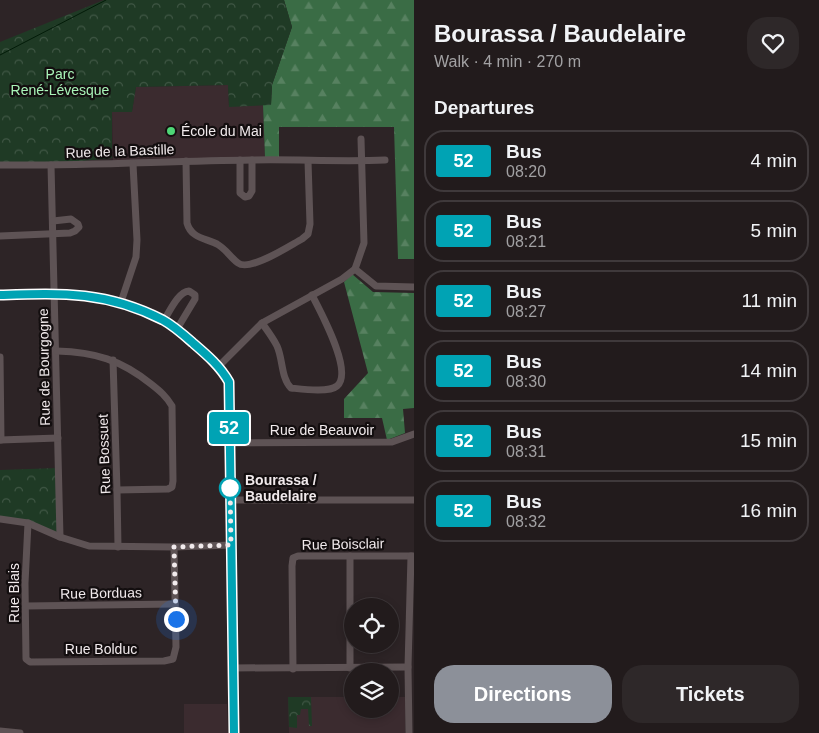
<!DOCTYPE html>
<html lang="en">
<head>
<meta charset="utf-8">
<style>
  :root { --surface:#221b1c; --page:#2e2829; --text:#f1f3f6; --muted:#a2a1a3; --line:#3f393b; --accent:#8c9099 }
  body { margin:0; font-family:Arial,sans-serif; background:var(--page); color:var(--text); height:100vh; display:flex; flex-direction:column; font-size:19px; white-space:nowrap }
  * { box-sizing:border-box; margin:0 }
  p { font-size:16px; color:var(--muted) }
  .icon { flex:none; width:28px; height:28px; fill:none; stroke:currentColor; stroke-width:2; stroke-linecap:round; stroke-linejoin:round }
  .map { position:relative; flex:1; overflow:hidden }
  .sheet { display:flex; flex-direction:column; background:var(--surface); width:405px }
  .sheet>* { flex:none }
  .badge { padding:0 10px; border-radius:4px; font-size:18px; line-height:32px }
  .fabs { position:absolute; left:344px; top:598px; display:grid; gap:10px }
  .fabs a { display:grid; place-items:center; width:55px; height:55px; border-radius:50%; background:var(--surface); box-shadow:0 2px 8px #0003,0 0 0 1px var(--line); font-size:25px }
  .you { position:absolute; width:25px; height:25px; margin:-12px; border:4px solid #fff; border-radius:50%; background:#1a73e8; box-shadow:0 0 0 8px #1a73e833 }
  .map>.badge { position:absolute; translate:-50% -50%; box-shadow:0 0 0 2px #fff }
  h2 { padding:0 20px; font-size:19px; line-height:45px }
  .round { display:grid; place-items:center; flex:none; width:52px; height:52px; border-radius:20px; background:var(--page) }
  .head { display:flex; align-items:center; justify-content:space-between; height:85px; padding:0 20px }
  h1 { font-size:24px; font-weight:800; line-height:38px }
  .action { display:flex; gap:10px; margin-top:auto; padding:10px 20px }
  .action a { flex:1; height:58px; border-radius:20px; background:var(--accent); color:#fff; font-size:20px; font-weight:800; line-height:58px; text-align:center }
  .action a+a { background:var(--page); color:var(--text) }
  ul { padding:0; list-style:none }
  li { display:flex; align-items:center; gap:15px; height:62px; margin:0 10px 8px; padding:0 10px; border:2px solid var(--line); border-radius:20px }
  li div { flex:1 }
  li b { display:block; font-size:19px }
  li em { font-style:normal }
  li .badge { min-width:55px; font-weight:700; text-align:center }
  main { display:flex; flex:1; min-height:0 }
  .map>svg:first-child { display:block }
  .built { fill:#3b2b2f }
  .forest { fill:url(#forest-firs) }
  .park { fill:url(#park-crowns) }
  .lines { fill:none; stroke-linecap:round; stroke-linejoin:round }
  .stream { stroke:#031c09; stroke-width:1 }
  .minor { stroke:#5e5355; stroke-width:7 }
  .line-casing { stroke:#fff; stroke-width:11 }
  .line { stroke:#00a3b4; stroke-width:8 }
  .walk { stroke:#f1eaec; stroke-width:5; stroke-dasharray:0 9 }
  .poi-dot { fill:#4ed676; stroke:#130e0f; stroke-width:2 }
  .stop-dot { fill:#fff; stroke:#00a3b4; stroke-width:2.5 }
  .labels { text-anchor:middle; stroke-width:4.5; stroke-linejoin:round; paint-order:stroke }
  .park-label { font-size:14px; fill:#a9f4b8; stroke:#130e0f }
  .poi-label { font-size:14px; fill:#f1eaec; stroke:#130e0f; text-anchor:start }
  .street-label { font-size:14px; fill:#f1eaec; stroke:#130e0f }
  .stop-label { font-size:14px; font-weight:bold; fill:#f1eaec; stroke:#130e0f; text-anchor:start }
</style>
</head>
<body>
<main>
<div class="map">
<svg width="414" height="733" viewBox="0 0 414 733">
  <defs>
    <pattern id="forest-firs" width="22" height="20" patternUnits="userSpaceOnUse" patternTransform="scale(1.25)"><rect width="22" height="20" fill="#3a6c45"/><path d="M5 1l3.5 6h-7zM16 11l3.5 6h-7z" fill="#578160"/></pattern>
    <pattern id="park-crowns" width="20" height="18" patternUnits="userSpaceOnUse" patternTransform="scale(1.25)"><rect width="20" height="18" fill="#1f3a25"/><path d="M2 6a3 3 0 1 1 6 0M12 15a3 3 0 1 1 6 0" fill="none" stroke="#405745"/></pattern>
  </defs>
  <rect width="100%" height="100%" fill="#2d2426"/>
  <g class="built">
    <path d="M228,85L229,106L263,105L265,158L113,161L112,112L132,111L136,87Z"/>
    <path d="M288,697H352V709H390V697H405V733H289Z"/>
    <path d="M184,704H227L228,733H184Z"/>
  </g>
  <g class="forest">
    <path d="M284,0H414V259H398L394,127H279V157L265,158L263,105H271L272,85L292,27Z"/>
    <path d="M352,274L373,292L414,293V408L403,409L405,433L387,440L382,418H344V399L368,373L344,282Z"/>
  </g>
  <g class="park">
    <path d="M104,0H284L292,27L272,85L271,105L229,107L228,85L136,87L132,112H112V158L52,164H0V42Z"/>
    <path d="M58,468L60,537L0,516V470Z"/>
    <path d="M288,697H311L312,726H309L308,709H301L300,715H297V728L289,727Z"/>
  </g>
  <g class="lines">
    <path class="stream" d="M0,55L106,0"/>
    <g class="minor">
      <path d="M240,160V193L245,197L249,196L252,191V160"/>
      <path d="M186,161L187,223C191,238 205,238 217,244C226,249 230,257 238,263C250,272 289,246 302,239L308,234L310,224L308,161"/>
      <path d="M0,165C84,166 168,161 252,160C296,159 340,162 385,160"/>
      <path d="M51,165L60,537"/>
      <path d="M0,236L70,233L75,231L79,227L78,224L71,219L53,221"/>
      <path d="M355,269L376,286L414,287"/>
      <path d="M0,295C62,293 106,291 163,320C174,326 184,335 193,343C207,355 220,366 229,382L234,733"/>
      <path d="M121,302L136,257L137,240L133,164"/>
      <path d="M164,320C170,311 178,292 189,291L195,295V299L177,329"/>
      <path d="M262,323C267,330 273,338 277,346C283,359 281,378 291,388C301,389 329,393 337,386C354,372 320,311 312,295"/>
      <path d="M57,351C95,352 121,360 151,384C160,391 166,396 172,406L173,481L172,487L168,489L117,490"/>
      <path d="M0,357L1,440"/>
      <path d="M113,360L117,490L118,547"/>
      <path d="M219,366L262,323L342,279L355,269L364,243L361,139"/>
      <path d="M0,440L58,438"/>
      <path d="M229,443L392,442L414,434"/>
      <path d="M230,500H414"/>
      <path d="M0,519L28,523L60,537L89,546L174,547L231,545"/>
      <path d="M28,523L25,583L26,659L30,662L164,661L173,659L176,647L174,547"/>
      <path d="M350,556V668"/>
      <path d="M26,606L175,604"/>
      <path d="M233,668L408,667"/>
      <path d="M293,669L292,566L293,558L298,556H414"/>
      <path d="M0,731L20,733"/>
      <path d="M409,733L408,667L411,556"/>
    </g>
  </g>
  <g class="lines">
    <defs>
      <path id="line" d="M0,295C62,293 106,291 163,320C174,326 184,335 193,343C207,355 220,366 229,382L234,733"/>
    </defs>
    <use href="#line" class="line-casing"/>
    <use href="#line" class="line"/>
    <path class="walk" d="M176,619L174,547L231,545L230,481V488"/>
  </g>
  <circle class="poi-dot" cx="171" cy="131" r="5"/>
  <circle class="stop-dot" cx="230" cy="488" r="10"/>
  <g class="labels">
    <g class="park-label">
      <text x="60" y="79">Parc<tspan x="60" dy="16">René-Lévesque</tspan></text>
    </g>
    <g class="poi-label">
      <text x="181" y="136">École du Mai</text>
    </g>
    <g class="street-label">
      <text transform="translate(120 151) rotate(-2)" y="5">Rue de la Bastille</text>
      <text transform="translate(44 367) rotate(-91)" y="5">Rue de Bourgogne</text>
      <text x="322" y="435">Rue de Beauvoir</text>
      <text transform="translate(104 454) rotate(-92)" y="5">Rue Bossuet</text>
      <text transform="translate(343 544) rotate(-1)" y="5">Rue Boisclair</text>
      <text transform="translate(14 593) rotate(-90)" y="5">Rue Blais</text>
      <text transform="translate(101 593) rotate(-1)" y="5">Rue Borduas</text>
      <text x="101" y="654">Rue Bolduc</text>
    </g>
    <g class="stop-label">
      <text x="245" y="485">Bourassa /<tspan x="245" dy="16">Baudelaire</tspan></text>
    </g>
  </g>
</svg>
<div class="fabs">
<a><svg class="icon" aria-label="locate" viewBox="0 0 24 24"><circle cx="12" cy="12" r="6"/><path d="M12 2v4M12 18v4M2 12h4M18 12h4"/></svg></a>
<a><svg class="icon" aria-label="layers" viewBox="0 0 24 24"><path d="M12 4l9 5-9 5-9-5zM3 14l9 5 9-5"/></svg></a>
</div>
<div class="you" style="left:176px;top:619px"></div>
<b class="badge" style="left:229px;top:428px;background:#00a3b4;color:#fff">52</b>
</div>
<section class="sheet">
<div class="head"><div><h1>Bourassa / Baudelaire</h1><p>Walk · 4 min · 270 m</p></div><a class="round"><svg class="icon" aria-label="heart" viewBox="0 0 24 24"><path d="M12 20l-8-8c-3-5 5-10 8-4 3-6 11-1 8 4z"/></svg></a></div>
<h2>Departures</h2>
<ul>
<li><span class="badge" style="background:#00a3b4;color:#fff">52</span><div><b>Bus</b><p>08:20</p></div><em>4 min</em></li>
<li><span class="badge" style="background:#00a3b4;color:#fff">52</span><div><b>Bus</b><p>08:21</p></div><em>5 min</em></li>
<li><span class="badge" style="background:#00a3b4;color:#fff">52</span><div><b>Bus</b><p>08:27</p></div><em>11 min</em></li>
<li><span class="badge" style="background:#00a3b4;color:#fff">52</span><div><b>Bus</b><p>08:30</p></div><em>14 min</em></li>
<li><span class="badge" style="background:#00a3b4;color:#fff">52</span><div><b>Bus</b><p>08:31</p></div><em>15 min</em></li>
<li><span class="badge" style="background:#00a3b4;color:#fff">52</span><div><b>Bus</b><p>08:32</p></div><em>16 min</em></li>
</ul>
<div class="action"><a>Directions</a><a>Tickets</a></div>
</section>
</main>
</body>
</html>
